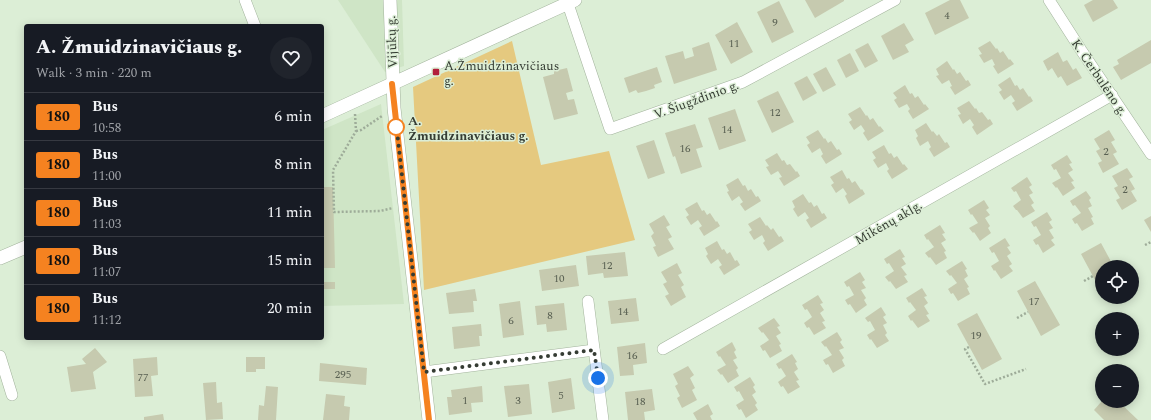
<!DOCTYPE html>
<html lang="en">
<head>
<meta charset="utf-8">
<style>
  :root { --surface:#171b24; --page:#20242c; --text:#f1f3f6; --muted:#9ea1a6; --line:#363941 }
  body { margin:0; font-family:Spectral,serif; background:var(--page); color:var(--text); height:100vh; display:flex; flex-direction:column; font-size:15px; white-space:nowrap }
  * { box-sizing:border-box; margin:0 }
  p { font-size:13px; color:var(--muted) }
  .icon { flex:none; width:22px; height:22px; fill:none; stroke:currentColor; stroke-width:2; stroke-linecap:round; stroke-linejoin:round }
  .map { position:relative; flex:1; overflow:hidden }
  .side { position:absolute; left:24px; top:24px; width:300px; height:316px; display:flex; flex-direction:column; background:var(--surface); border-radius:4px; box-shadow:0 2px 10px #0003 }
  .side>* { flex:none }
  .badge { padding:0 8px; border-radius:3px; font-size:14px; line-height:26px }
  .buttons { position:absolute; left:1095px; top:260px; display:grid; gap:8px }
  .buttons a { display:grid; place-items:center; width:44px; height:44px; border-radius:50%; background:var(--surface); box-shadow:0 2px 10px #0003; font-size:20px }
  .you { position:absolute; width:20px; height:20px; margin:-10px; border:3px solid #fff; border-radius:50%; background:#1a73e8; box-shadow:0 0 0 6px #1a73e833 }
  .map>.badge { position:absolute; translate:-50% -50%; box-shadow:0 0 0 2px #fff }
  .round { display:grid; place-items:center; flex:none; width:42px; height:42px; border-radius:21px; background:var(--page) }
  .headline { display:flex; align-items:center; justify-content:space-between; height:68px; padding:0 12px }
  h1 { font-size:19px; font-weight:800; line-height:30px }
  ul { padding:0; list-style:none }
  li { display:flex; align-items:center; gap:12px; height:48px; padding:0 12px; border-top:1px solid var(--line) }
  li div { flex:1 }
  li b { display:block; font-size:15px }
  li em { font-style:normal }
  li .badge { min-width:44px; font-weight:700; text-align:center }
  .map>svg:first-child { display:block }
  .built { fill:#cfe5c6 }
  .green { fill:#e5c97f }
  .building { fill:#c6caaf }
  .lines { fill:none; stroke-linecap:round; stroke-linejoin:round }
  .minor-casing { stroke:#a2b39c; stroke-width:12 }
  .tertiary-casing { stroke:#a2b39c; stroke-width:14 }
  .path { stroke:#9eac99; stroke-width:2.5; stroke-dasharray:2 2; stroke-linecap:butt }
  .minor { stroke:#fff; stroke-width:11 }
  .tertiary { stroke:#fff; stroke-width:13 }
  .line-casing { stroke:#fff; stroke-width:9 }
  .line { stroke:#f58220; stroke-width:6 }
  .walk { stroke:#353c33; stroke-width:4; stroke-dasharray:0 7.2 }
  .poi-dot { fill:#b21f3b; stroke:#dceed6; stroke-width:1.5 }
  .stop-dot { fill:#fff; stroke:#f58220; stroke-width:2 }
  .labels { text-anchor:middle; stroke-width:3; stroke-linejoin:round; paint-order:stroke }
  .number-label { font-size:11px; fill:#596052 }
  .street-label { font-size:13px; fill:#353c33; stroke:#dceed6 }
  .poi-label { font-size:13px; fill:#353c33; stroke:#dceed6; text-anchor:start }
  .stop-label { font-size:13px; font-weight:bold; fill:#353c33; stroke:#dceed6; text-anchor:start }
</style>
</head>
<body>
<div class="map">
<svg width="1151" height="420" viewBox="0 0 1151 420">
  <rect width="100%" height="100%" fill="#dceed6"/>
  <g class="built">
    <path d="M338,0H402L404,66L385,72Z"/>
    <path d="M381,104L404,304L322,306V130Z"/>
  </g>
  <path class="green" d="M512,41L541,165L609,151L635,240L424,290L413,87Z"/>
  <g class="building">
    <path d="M805,0H844V1L815,18Z"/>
    <path d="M950,0H960L969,18L935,35L925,13Z"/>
    <path d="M1093,0H1113L1118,8L1093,22L1084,5Z"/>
    <path d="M779,1L794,32L772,43L757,12Z"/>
    <path d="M737,22L753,52L731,64L715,35Z"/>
    <path d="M904,23L914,40L905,45L909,52L893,60L881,36Z"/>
    <path d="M1151,40V63L1121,80L1113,67L1119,64L1117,60Z"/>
    <path d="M990,41L996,49L997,48L1000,53L1003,51L1009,60L1010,59L1014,64L998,74L993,66L995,65L992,59L984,63L979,55L982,54L978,48Z"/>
    <path d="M709,42L717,70L674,84L665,56L683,51L685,59L694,56L692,48Z"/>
    <path d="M868,43L878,61L865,68L855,50Z"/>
    <path d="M1058,52L1063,62L1067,60L1073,70L1076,68L1082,78L1067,86L1061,76L1058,78L1052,68L1048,71L1043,61Z"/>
    <path d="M850,53L859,71L846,78L837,60Z"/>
    <path d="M947,61L953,70L954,69L957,74L960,72L966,81L968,80L971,85L955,95L950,87L952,86L949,80L942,84L936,76L939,75L936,69Z"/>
    <path d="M657,67L662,82L654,85L655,88L646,91L638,93L636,90L629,93L624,78Z"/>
    <path d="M826,67L836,85L823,92L813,74Z"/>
    <path d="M567,68L573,91L566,93L568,100L574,99L578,114L554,120L543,77L554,74V71Z"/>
    <path d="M807,76L817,93L803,101L794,83Z"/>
    <path d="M1010,77L1015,86L1017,85L1020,90L1023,88L1029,97L1030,96L1033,101L1017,111L1012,103L1015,101L1011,95L1004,100L999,92L1002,90L998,85Z"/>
    <path d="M905,85L910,94L912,93L915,98L918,96L924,105L925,104L929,109L913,119L908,111L910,109L907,104L899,108L894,100L897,98L893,93Z"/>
    <path d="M778,91L794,122L772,133L757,101Z"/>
    <path d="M969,101L975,109L976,108L979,113L982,112L988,120L990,119L993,124L977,135L972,127L974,125L970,119L963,124L958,115L961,114L957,108Z"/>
    <path d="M860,107L866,116L867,115L870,120L873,118L879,127L880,126L884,131L868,141L863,133L865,131L861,125L854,130L849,122L852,120L848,114Z"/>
    <path d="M735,109L746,141L719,150L708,118Z"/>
    <path d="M926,123L932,132L933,131L937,136L939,134L945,143L947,142L950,147L934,157L929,149L931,147L928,141L920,146L916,138L918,136L915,130Z"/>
    <path d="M695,124L703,147L696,149L702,167L681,174L675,156L673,157L665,133Z"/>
    <path d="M818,130L824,139L825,138L828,143L831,141L837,150L839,149L842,154L826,164L821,156L823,154L820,148L812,153L807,145L810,143L806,137Z"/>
    <path d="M1109,130L1115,140L1111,142L1117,152L1113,154L1119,164L1103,173L1098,163L1102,161L1096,151L1100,149L1094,139Z"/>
    <path d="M654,140L665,173L648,179L636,146Z"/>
    <path d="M884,145L889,154L891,153L894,158L897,156L903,165L904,164L908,169L892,179L887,171L889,169L886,163L878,168L873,160L876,158L872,152Z"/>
    <path d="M777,153L782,161L784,160L787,165L790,164L796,172L797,171L800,176L784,186L779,178L782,177L778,171L771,175L766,167L769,166L765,160Z"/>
    <path d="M1067,155L1072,163L1069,164L1073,170L1068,173L1074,181L1071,182L1075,188L1063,196L1057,187L1056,188L1052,183L1061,178L1056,169L1054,170L1051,165Z"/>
    <path d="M1127,168L1133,177L1129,179L1135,189L1131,191L1137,201L1122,210L1116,200L1120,198L1114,188L1118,186L1112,176Z"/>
    <path d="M842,170L847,179L849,178L852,183L855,181L861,190L862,189L865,194L849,204L845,196L847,194L843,188L836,193L831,185L834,183L830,177Z"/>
    <path d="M1027,177L1032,185L1029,187L1033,193L1029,195L1034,203L1031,205L1035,211L1023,218L1017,210H1016L1013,206L1021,200L1016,191L1014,192L1011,188Z"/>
    <path d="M738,178L743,186L745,185L748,191L751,189L756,197L758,196L761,201L745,211L740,204L743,202L739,196L732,201L727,192L729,191L726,185Z"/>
    <path d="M322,187H333L335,268H322Z"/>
    <path d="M1086,191L1091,198L1089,200L1092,206L1088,208L1093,217L1091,218L1094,224L1082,231L1077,223L1075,224L1072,219L1081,213L1075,205L1073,206L1070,201Z"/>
    <path d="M803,194L809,203L811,202L814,207L817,205L822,214L824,213L827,218L811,228L806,220L809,218L805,212L798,217L793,209L795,207L792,201Z"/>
    <path d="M984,200L989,208L986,210L990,215L985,218L990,226L988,228L991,233L980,241L974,232L973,233L969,228L978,223L972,214L971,215L968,210Z"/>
    <path d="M697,202L702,211L704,210L707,215L710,213L716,222L717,221L720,226L704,236L699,228L702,226L698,220L691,225L686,217L689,215L685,209Z"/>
    <path d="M1047,212L1052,220L1049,222L1053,228L1049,230L1054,238L1051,240L1055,245L1043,253L1038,244L1036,245L1033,240L1041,235L1036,226L1034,227L1031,222Z"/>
    <path d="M664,215L670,225L666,227L672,237L668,239L674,249L658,257L653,247L656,246L651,236L654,233L649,224Z"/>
    <path d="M1151,216V232L1144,220Z"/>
    <path d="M760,217L766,226L767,225L771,230L773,228L779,237L781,236L784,241L768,251L763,243L765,241L762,235L754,240L749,232L752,230L748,224Z"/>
    <path d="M940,225L945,233L942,234L946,240L941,243L946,251L944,252L947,258L936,265L930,257L929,258L925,253L934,247L928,239L927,240L924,235Z"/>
    <path d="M1005,238L1010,246L1007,247L1011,253L1007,256L1012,264L1009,266L1013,271L1001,279L995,270L994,271L991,266L999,261L994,252L992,253L989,248Z"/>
    <path d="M717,241L722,250L724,249L727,254L730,252L735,261L737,260L740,265L724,275L719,267L722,265L718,259L711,264L706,256L708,254L705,248Z"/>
    <path d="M1101,243L1114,267H1102V293L1081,254Z"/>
    <path d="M900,249L905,257L902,258L906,264L901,267L907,275L904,276L908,282L896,289L890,281L889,282L885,277L894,271L889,263L887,264L884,259Z"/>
    <path d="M625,252L628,276L604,278L603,273L588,275L586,256Z"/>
    <path d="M962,261L967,269L965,270L968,276L964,279L969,287L967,288L970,294L958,301L953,293L951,294L948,289L957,283L951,275L950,276L946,271Z"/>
    <path d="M677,263L682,273L678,275L684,285L681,287L686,297L671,306L665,296L669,294L663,284L667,282L661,272Z"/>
    <path d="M576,265L579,286L542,291L539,270Z"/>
    <path d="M860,272L865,280L862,282L866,288L861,290L866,298L864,300L867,305L856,313L850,304L848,305L845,300L854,295L849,286L847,287L844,282Z"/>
    <path d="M1035,281L1060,325L1041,336L1017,291Z"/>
    <rect x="322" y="282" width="13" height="7"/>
    <path d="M922,288L927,296L924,297L928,303L924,306L929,314L926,315L930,321L918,328L912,320L911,321L908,316L916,310L910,302L909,303L906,298Z"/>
    <path d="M475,289L477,301H473L474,312L449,314L446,293Z"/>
    <path d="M818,295L823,303L820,304L824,310L820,313L825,321L822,322L826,328L814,335L809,327L807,328L804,323L812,317L807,309L805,310L802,305Z"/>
    <path d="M636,298L639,321L611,324L608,301Z"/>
    <path d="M520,301L524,335L503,338L499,304Z"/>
    <path d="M564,303L567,330L547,332L546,324L537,325L535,306Z"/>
    <path d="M881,307L886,315L883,317L887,323L883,325L887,333L885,335L889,341L877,348L871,339L870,340L867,335L875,330L870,321L868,322L865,318Z"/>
    <path d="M977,313L1002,359L982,370L957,324Z"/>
    <path d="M774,318L780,326L777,327L781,333L776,336L781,344L779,345L782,351L770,358L765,350L763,351L760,346L769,340L763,332L762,333L758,328Z"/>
    <path d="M481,324L482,336H479L480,346L454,349L452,327Z"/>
    <path d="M837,332L842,340L840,342L844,348L839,350L844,358L842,360L845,366L833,373L828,364L826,365L823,360L832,355L826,346L825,347L821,342Z"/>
    <path d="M732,342L736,350L734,352L737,358L733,360L738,368L736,370L739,376L728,383L722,374L721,375L717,370L726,365L720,356L719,357L716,352Z"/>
    <path d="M645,343L647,363L633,365L634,375L620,376L617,347Z"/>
    <path d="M95,348L107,362L93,372L96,389L71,392L67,367L86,364L82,359Z"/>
    <path d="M792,354L797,362L795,363L798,369L794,372L799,380L796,381L800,387L788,394L783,386L781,387L778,382L786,376L781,368L779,369L776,364Z"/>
    <path d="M157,357L158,375L151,376L153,396L135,397L133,359Z"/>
    <path d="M246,357H265V369H256V372H246Z"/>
    <path d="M320,363L367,368L366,385L319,381Z"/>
    <path d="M688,366L694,375L690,378L695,388L692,390L697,400L682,408L677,398L680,396L675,386L678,384L673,374Z"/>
    <path d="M750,377L755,385L753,387L756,392L752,395L757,403L755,405L758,410L746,418L741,409L739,410L736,405L744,400L739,391L737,392L734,387Z"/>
    <path d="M571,378L575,409L552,413L548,382Z"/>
    <path d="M216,382L217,403L222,402L223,419L206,420L203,383Z"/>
    <path d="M529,384L532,414L508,417L504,386Z"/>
    <path d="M266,386L278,387L276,420H258L259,405L264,406Z"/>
    <path d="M482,386L483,402L471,403L472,412L449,415L447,397H452L451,390Z"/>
    <path d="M652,389L655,410L644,412L645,420H628L625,392Z"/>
    <path d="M326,394L345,396L344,406L350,407L349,420H323Z"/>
    <path d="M1102,401H1118L1138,420H1104L1094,410Z"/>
    <path d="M708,404L713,414L710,416L712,420H697L693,413Z"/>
    <path d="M163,414L164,420H144V417Z"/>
  </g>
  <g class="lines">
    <defs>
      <g id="minor">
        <path d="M245,0L255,26"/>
        <path d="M1049,0L1081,50L1151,154"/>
        <path d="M568,4L610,129L743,82L895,0"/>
        <path d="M588,301L603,420"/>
        <path d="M663,349L1112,95"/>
        <path d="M0,356L12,395"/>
        <path d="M424,372L594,350"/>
      </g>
      <g id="tertiary">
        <path d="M390,0L394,108L429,420"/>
        <path d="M322,116L575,0"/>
        <path d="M0,258L26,247"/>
      </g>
    </defs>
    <use href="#minor" class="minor-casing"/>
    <use href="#tertiary" class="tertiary-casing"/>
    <g class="path">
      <path d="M355,114L356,131L333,170L334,212L380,211L393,208"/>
      <path d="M356,131L361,130L382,116"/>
      <path d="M1145,245L1151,242"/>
      <path d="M1084,281L1093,276"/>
      <path d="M1017,318L1028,312"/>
      <path d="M969,347L965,349L985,384L1026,369"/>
    </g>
    <use href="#minor" class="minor"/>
    <use href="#tertiary" class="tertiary"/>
  </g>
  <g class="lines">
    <defs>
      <path id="line" d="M392,84L429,420"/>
    </defs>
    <use href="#line" class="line-casing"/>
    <use href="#line" class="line"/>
    <path class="walk" d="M396,127V122L424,372L594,350L598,378"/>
  </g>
  <rect class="poi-dot" x="432" y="68" width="8" height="8" rx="2"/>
  <circle class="stop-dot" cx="396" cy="127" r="8"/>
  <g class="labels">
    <g class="number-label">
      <text x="947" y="19">4</text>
      <text x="775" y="26">9</text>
      <text x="734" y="47">11</text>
      <text x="775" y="116">12</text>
      <text x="727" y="133">14</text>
      <text x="685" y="152">16</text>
      <text x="1106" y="155">2</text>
      <text x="1125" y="193">2</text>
      <text x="607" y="269">12</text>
      <text x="559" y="282">10</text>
      <text x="1034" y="305">17</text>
      <text x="623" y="315">14</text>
      <text x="550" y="319">8</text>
      <text x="511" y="324">6</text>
      <text x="976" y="339">19</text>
      <text x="632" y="359">16</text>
      <text x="343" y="378">295</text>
      <text x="143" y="381">77</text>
      <text x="561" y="399">5</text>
      <text x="465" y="404">1</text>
      <text x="518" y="404">3</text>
      <text x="640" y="405">18</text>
    </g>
    <g class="street-label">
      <text transform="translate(391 42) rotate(-92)" y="5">Vijūkų g.</text>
      <text transform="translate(1100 77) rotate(56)" y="5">K. Čerbulėno g.</text>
      <text transform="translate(696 99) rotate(-20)" y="5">V. Šiugždinio g.</text>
      <text transform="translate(888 222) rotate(-30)" y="5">Mikėnų aklg.</text>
    </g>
    <g class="poi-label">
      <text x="444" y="70">A.Žmuidzinavičiaus<tspan x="444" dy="15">g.</tspan></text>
    </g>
    <g class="stop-label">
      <text x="408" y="125">A.<tspan x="408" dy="15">Žmuidzinavičiaus g.</tspan></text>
    </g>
  </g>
</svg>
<div class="buttons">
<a><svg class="icon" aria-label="locate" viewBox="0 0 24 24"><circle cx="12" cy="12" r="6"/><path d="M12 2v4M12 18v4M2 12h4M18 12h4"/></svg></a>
<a>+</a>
<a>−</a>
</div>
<div class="you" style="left:598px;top:378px"></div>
<section class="side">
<div class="headline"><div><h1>A. Žmuidzinavičiaus g.</h1><p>Walk · 3 min · 220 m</p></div><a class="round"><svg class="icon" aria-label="heart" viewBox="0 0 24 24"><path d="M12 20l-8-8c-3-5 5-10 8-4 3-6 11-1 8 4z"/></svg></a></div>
<ul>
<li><span class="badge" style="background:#f58220;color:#111">180</span><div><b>Bus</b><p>10:58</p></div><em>6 min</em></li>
<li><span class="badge" style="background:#f58220;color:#111">180</span><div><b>Bus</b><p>11:00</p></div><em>8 min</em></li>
<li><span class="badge" style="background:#f58220;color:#111">180</span><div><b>Bus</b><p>11:03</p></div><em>11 min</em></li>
<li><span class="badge" style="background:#f58220;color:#111">180</span><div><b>Bus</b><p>11:07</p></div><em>15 min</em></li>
<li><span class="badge" style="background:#f58220;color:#111">180</span><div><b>Bus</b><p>11:12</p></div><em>20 min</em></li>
</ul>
</section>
</div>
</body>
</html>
